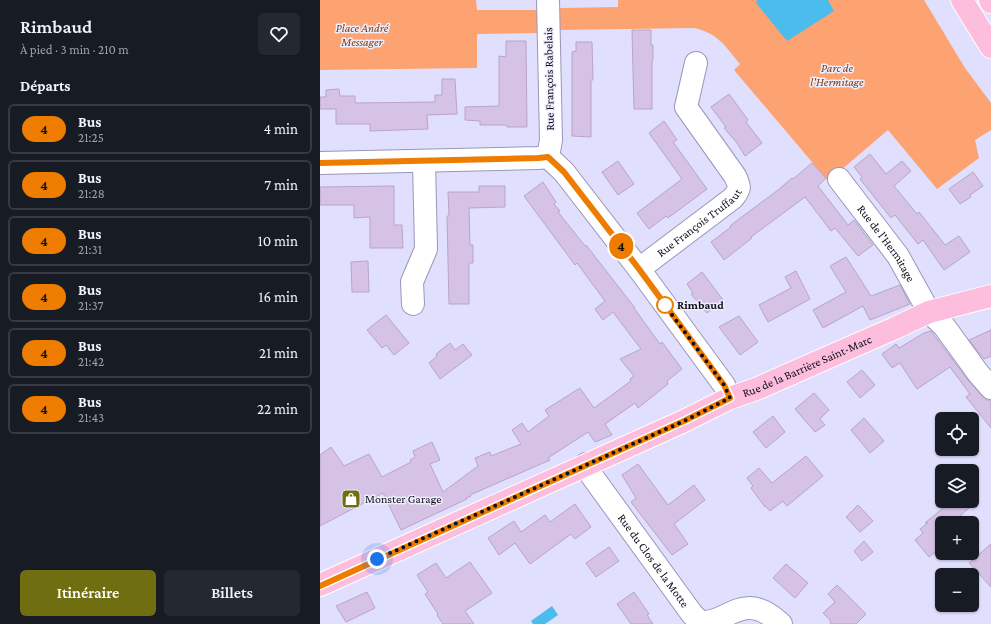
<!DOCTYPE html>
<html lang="fr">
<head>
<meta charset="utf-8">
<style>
  :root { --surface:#171b24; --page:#242831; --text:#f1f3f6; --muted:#9ea1a6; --line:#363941; --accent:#6f6f12 }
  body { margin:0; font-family:"Crimson Pro",serif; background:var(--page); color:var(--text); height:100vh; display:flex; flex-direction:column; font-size:15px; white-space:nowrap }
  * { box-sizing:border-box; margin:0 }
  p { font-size:13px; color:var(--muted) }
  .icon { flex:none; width:22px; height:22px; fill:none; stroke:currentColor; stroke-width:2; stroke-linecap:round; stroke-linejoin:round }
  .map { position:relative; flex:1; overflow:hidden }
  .drawer { display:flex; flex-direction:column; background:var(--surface); width:320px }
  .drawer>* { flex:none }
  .badge { padding:0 8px; border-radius:13px; font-size:14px; line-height:26px }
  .buttons { position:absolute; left:615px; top:412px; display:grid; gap:8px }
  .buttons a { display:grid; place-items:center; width:44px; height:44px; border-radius:6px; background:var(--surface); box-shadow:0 1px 3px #0004; font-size:20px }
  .you { position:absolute; width:20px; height:20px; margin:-10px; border:3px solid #fff; border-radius:50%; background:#1a73e8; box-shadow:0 0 0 6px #1a73e833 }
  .map>.badge { position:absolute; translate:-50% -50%; box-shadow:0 0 0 2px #fff }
  h2 { padding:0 20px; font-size:15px; line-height:36px }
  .round { display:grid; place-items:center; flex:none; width:42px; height:42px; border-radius:6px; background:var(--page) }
  .headline { display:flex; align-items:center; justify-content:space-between; height:68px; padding:0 20px }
  h1 { font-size:19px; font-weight:600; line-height:30px }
  .primary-button { display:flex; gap:8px; margin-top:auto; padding:8px 20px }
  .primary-button a { flex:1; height:46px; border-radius:6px; background:var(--accent); color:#fff; font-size:16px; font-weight:600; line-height:46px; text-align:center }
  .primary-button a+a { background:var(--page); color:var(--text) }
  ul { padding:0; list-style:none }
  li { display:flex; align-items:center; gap:12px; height:50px; margin:0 8px 6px; padding:0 12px; border:2px solid var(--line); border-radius:6px }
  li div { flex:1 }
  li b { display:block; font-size:15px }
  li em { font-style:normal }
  li .badge { min-width:44px; font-weight:700; text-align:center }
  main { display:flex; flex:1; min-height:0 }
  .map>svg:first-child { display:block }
  .green { fill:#fda371 }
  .water { fill:#4bbceb }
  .building { fill:#d5c2e5; stroke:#b8a5c7 }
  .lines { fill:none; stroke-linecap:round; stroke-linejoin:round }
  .minor-casing { stroke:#9996b9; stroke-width:24 }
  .major-casing { stroke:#fff; stroke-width:24 }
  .minor { stroke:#fff; stroke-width:22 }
  .major { stroke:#fdbddd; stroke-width:22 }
  .line-casing { stroke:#fff; stroke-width:9 }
  .line { stroke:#ee7c00; stroke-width:6 }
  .walk { stroke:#100e1a; stroke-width:4; stroke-dasharray:0 7.2 }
  .stop-dot { fill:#fff; stroke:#ee7c00; stroke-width:2 }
  .labels { text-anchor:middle; stroke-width:3; stroke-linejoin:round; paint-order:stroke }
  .park-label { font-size:12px; font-style:italic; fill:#7e3b0a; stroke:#efeefe }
  .street-label { font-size:12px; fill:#100e1a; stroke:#efeefe }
  .stop-label { font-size:12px; font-weight:bold; fill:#100e1a; stroke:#efeefe; text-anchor:start }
  .poi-label { font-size:12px; fill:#100e1a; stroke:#efeefe; text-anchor:start }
</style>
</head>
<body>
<main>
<section class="drawer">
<div class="headline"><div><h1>Rimbaud</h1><p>À pied · 3 min · 210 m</p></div><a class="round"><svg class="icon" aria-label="heart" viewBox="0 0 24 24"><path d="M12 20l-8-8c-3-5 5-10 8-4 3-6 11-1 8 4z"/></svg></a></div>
<h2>Départs</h2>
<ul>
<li><span class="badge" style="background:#ee7c00;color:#111">4</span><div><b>Bus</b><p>21:25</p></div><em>4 min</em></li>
<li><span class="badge" style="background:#ee7c00;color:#111">4</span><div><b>Bus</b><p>21:28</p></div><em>7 min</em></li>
<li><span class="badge" style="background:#ee7c00;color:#111">4</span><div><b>Bus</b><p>21:31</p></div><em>10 min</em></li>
<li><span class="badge" style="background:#ee7c00;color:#111">4</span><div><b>Bus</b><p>21:37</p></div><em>16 min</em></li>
<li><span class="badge" style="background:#ee7c00;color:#111">4</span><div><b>Bus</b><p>21:42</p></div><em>21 min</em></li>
<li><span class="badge" style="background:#ee7c00;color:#111">4</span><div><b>Bus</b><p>21:43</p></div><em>22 min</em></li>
</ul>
<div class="primary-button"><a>Itinéraire</a><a>Billets</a></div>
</section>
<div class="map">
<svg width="671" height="624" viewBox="0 0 671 624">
  <rect width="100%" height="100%" fill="#e1dffe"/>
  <g class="green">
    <path d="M0,0H156L157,10H220L219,33L157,34V68L0,70Z"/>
    <path d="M298,0H604L645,68L671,103V130L655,140L659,158L617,189L568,130L508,181L414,70L420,64C405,46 398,33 374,28L239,30V8L298,7Z"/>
  </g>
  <g class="water">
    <path d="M437,0H508L514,11L467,41L436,3Z"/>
    <path d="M232,606L238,615L225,624H213L211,621Z"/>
  </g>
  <g class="building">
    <path d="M312,30H331V45H333V60H332V109H314Z"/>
    <path d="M186,41H206L207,127H187L186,125H160V121L145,120V107L179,106V56L186,57Z"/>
    <path d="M256,42H272L273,80H271V137L252,136V52L256,51Z"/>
    <path d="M122,79H135L137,114L107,115L108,129L50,131V124H16V109H0V97H6V90L19,89L20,96H35V103L115,102V95H122Z"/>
    <path d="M409,94L428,120L426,122L442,143L425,156L417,143L404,128L406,127L391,107Z"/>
    <path d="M344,121L357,140L353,142L387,189L348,218L346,216L329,229L317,213L362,179L329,133Z"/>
    <path d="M550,154L566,174L582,161L591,171L574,186L597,214L599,212L625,245L639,236L650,252L624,270L603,240L598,244L575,215L571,218L540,179L542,177L534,167Z"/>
    <path d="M298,161L314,184L298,195L282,172Z"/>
    <path d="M492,163L506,178L498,186L528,225L534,220L553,245L538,256L515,228L511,231L485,197L431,237L432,238L404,260L391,242L411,227L410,226L419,219L458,190L472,178L473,179Z"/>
    <path d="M653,172L663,186L650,195L651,197L640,204L629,189Z"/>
    <path d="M223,182L236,202L234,204L240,211L238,212L265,246L266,245L315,308H314L340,344L342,342L362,369L347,381L348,384L318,408L315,403L285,424L292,435L275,442L268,432L228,458L230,460L150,495L151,496L146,498L147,499L81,530L63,493L0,526V455L11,447L24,466L49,454L62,477L91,462L90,460L95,457L93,451L112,442L120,460L110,464L123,492L158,466L155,458L170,452L171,456L201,444L192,430L202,423L208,432L229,416L225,410L260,388L274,408L311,381L310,379L314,376L300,359L321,349L293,312L283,320L275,309L285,301L257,263L255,265L204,196Z"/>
    <path d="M74,186V225H82L83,248H50V217L34,218V205H0V187Z"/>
    <path d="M159,186H185V207L149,208L150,245H153V263H149V304H129L127,216H129L128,192H159Z"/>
    <path d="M526,257L551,296L580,285L590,304L550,320L543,306L503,328L493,310L526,292L510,266Z"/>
    <path d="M48,261L49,292H32L31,262Z"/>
    <path d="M476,271L490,299L448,322L439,305L471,288L465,277Z"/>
    <path d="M382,272L403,300L387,313L371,294L373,293L367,284Z"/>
    <path d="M66,315L89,343L74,355L66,345L62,348L47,330Z"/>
    <path d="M419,316L438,342L420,355L399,327Z"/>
    <path d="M671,330V356L664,359L649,340Z"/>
    <path d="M611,331L648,380L662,396L667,400H671V428L646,397L650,394L630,367L597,389L580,363L572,368L562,354L576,344L579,348L604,333Z"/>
    <path d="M130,343L135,350L143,344L152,355L120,379L109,363L117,356L116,354Z"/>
    <path d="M542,370L555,385L540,398L527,382Z"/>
    <path d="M494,393L509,410L500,419L505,425L495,432L475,409Z"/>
    <path d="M453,416L465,432L446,448L433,432Z"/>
    <path d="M544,418L564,441L550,453L531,430Z"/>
    <path d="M486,456L503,476L467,506L463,501L450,511L445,506V507L431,488L433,486L427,478L439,468L452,483Z"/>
    <path d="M318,464L348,505L374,485L385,500L354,524L368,544L352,555L311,502L316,498L302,475Z"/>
    <path d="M618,501H657L632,523H622V541L616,545L619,549L609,557L595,540L603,533L600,529L608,523H605L623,508Z"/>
    <path d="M255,504L271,527L255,539L251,534L210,564L195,543L179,555L168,538L194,521L201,532L225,515L230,522Z"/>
    <path d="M538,505L553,521L540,532L526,517Z"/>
    <path d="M544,541L553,552L542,561L534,551Z"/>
    <path d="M671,544V587L649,563Z"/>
    <path d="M289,547L299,561L276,577L266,563Z"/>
    <path d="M150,562L172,593L145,611L154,624H123L117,615L118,614L105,594L108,592L97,575L116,563L126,578Z"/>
    <path d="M466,564L488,583L475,598L453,578Z"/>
    <path d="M517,585L546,614L536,624H511L510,620L503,613L515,602L508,594Z"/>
    <path d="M47,592L55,608L26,622L16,606Z"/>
    <path d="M314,592L329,614L327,615L333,624H311L297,604Z"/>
  </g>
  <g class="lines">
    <defs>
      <g id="minor">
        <path d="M228,157L231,140L228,0"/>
        <path d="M0,163L218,158L228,157L244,172L319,269L404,385L410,398"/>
        <path id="s1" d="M519,179L578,256L609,312L624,326L658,373L671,388"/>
        <path id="s2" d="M319,269L413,198C421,188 420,187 415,176L366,107L376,63"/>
        <path d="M93,304L92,282L106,249L104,161"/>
        <path id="s3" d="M266,464L272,476L372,614C375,617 379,621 382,622C409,624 423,588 461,624"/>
      </g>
      <g id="major">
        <path d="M642,0L671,47"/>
        <path d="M670,0L671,2"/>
        <path id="s4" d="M0,585L364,421L410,398L436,389L575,328L609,312L671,296"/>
      </g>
    </defs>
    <use href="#minor" class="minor-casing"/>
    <use href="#major" class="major-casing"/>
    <use href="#minor" class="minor"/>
    <use href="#major" class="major"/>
  </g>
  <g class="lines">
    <defs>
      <path id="line" d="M0,163L218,158L228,157L244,172L319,269L404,385L410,398L364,421L0,586"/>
    </defs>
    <use href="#line" class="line-casing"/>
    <use href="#line" class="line"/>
    <path class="walk" d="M57,559L364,421L410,398L404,385L344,304L345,305"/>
  </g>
  <defs>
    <symbol id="shop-square" viewBox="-11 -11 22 22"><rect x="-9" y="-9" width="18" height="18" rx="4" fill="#6f6f12" stroke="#efeefe"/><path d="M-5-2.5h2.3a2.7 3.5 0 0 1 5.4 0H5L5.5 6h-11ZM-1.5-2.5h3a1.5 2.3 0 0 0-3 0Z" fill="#fff"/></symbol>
  </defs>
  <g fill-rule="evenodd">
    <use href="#shop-square" x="20" y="488" width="22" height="22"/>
  </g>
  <circle class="stop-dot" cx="345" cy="305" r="8"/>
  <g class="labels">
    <g class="park-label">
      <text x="42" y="32">Place André<tspan x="42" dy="14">Messager</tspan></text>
      <text x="517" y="72">Parc de<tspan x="517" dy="14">l'Hermitage</tspan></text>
    </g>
    <g class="street-label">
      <text transform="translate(229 79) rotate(-91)" y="4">Rue François Rabelais</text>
      <text dy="4" stroke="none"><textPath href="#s2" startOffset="76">Rue François Truffaut</textPath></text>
      <text dy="4" stroke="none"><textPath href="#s1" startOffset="80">Rue de l'Hermitage</textPath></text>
      <text dy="4" stroke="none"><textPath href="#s4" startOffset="534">Rue de la Barrière Saint-Marc</textPath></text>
      <text dy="4" stroke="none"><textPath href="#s3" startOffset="118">Rue du Clos de la Motte</textPath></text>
    </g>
    <g class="stop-label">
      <text x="357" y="309">Rimbaud</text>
    </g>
    <g class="poi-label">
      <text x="45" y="503">Monster Garage</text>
    </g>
  </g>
</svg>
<div class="buttons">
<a><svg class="icon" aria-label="locate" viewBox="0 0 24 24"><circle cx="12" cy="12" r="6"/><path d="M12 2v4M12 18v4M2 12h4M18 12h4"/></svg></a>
<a><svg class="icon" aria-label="layers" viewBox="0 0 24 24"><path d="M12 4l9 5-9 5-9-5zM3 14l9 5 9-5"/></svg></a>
<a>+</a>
<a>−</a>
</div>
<div class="you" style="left:57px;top:559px"></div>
<b class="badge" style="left:301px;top:246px;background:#ee7c00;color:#111">4</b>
</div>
</main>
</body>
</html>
